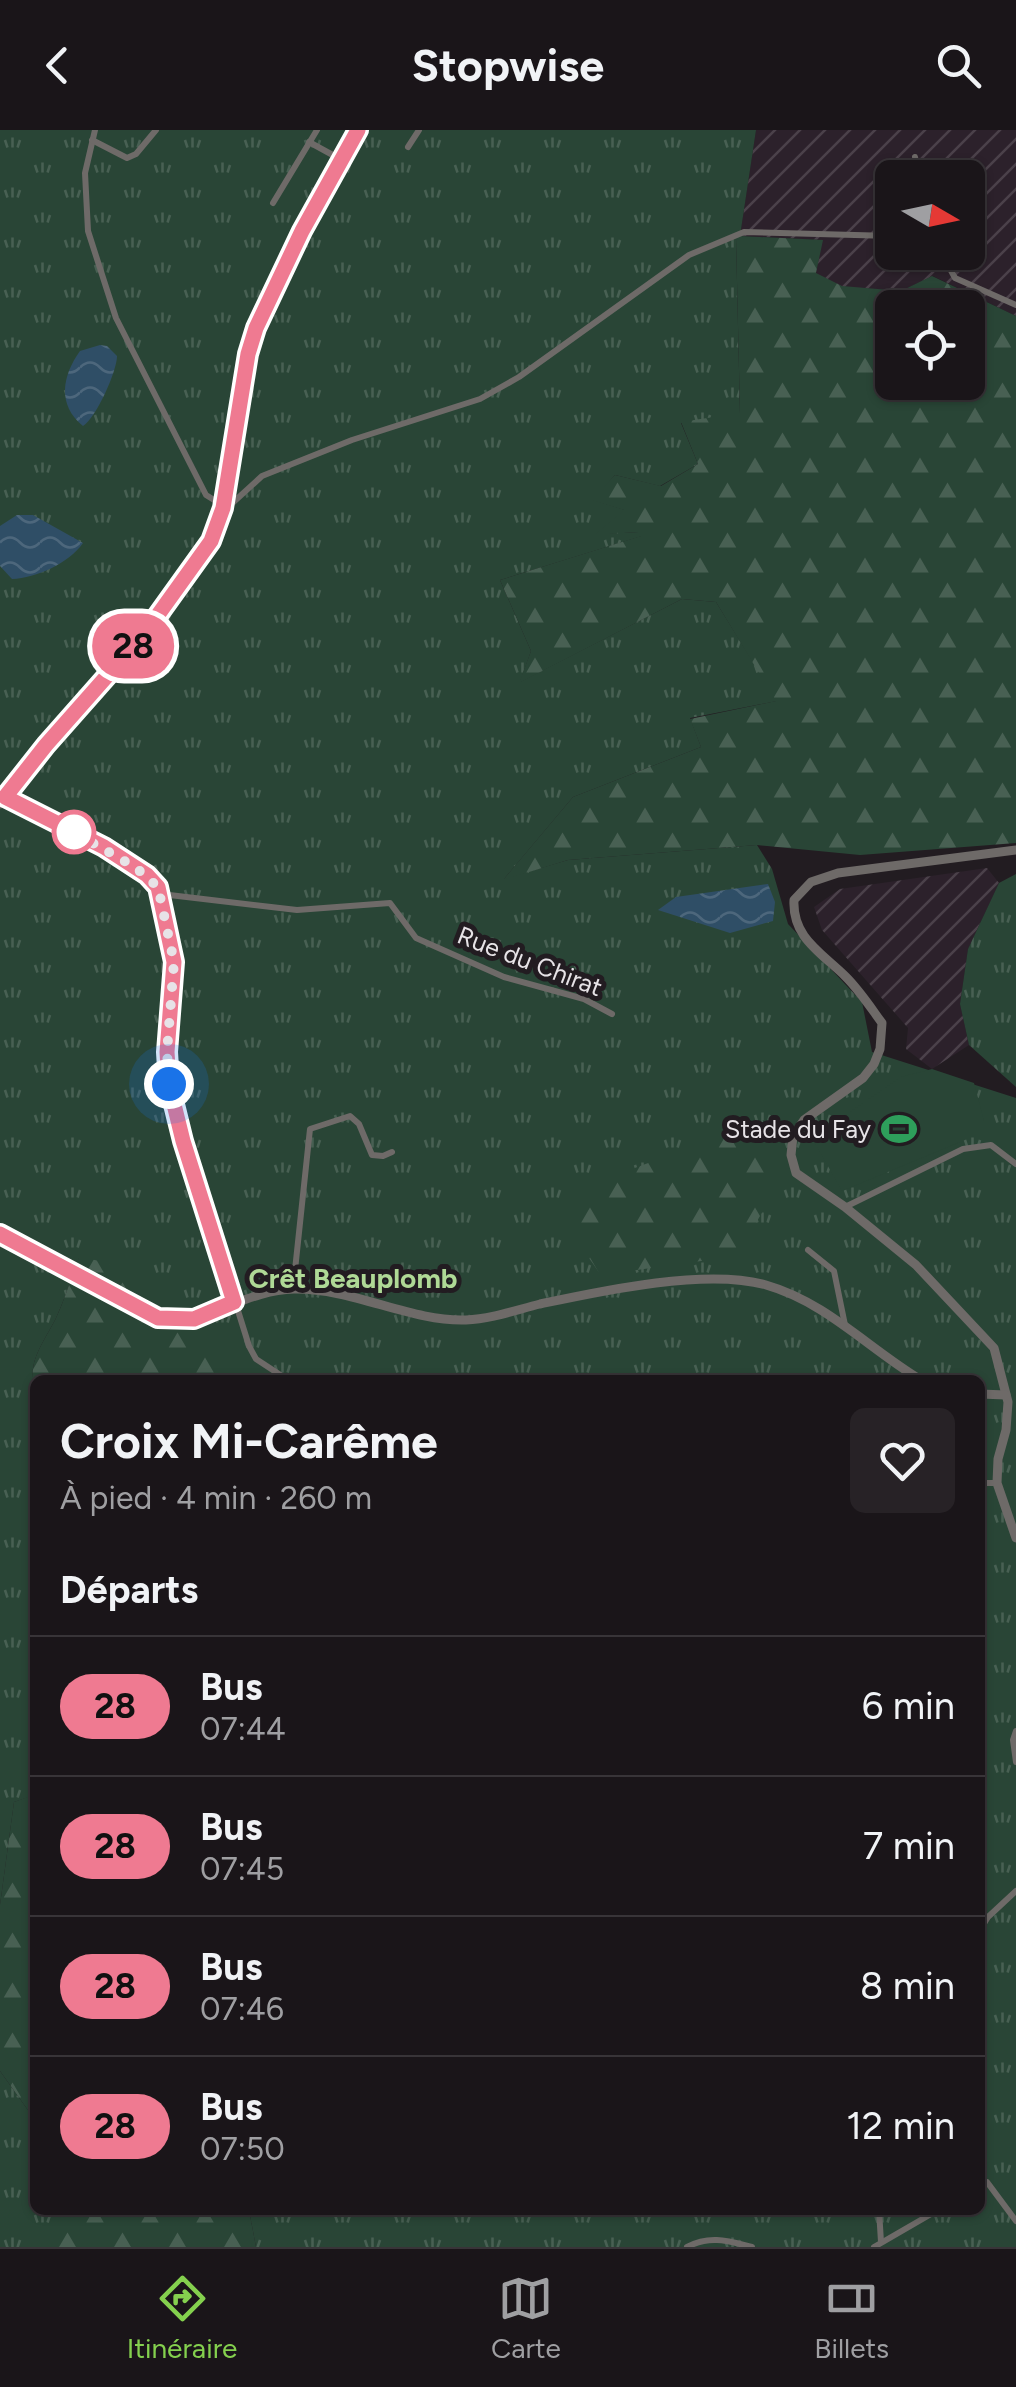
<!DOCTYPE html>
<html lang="fr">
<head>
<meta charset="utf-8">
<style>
  :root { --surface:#1a1519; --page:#272226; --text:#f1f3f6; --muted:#9f9fa2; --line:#383438; --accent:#84d04e }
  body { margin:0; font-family:Figtree,sans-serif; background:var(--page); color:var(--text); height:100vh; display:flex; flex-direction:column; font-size:38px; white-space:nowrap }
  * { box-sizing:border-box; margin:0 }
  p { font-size:32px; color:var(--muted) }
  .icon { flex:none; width:55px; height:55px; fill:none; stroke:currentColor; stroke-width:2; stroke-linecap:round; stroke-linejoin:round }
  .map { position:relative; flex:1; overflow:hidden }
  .side { position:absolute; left:30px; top:1245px; width:955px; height:840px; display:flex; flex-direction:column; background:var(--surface); border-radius:15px; box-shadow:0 2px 8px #0004,0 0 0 2px var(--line) }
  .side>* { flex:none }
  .badge { padding:0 20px; border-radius:32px; font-size:35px; line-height:65px }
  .needle { width:65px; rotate:99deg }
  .buttons { position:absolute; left:875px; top:30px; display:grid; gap:20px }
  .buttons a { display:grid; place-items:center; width:110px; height:110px; border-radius:15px; background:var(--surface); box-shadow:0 2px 8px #0004,0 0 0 2px var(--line); font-size:50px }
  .you { position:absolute; width:50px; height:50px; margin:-25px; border:8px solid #fff; border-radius:50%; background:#1a73e8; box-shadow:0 0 0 15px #1a73e833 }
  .map>.badge { position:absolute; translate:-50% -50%; box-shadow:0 0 0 5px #fff }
  h2 { padding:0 30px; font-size:38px; line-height:90px }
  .round { display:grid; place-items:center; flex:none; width:105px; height:105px; border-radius:15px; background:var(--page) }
  .summary { display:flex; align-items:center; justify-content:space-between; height:170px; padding:0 30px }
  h1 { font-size:48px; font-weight:700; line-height:75px }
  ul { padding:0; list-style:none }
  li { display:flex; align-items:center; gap:30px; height:140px; padding:0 30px; border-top:2px solid var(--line) }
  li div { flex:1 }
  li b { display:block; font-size:38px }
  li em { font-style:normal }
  li .badge { min-width:110px; font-weight:700; text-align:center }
  header { display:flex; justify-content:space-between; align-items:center; height:130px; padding:0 30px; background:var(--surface); font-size:45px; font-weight:700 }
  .tab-bar { display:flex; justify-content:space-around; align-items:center; height:140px; border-top:2px solid var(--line); background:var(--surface); font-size:28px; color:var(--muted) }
  .tab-bar a { display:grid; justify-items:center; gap:5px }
  .tab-bar .active { color:var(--accent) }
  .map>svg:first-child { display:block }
  .industrial { fill:url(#industrial-furrows); fill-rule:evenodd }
  .grass { fill:url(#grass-tufts) }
  .forest { fill:url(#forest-firs); fill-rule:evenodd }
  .pitch { fill:#294536 }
  .water { fill:url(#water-waves) }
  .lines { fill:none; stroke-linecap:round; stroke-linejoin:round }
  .minor { stroke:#6e6a68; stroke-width:6 }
  .tertiary { stroke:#6e6a68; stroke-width:9 }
  .line-casing { stroke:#fff; stroke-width:22 }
  .line { stroke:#ef7a91; stroke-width:15 }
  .walk { stroke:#e7e3e7; stroke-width:10; stroke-dasharray:0 18 }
  .stop-dot { fill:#fff; stroke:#ef7a91; stroke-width:5 }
  .labels { text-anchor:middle; stroke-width:10; stroke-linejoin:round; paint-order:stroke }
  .street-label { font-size:25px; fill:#e7e3e7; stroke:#221c21 }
  .poi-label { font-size:25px; fill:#e7e3e7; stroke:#221c21; text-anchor:end }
  .neighbourhood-label { font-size:28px; font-weight:bold; fill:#afd996; stroke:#221c21 }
</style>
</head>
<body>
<header><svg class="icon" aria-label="back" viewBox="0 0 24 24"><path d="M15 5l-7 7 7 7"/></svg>Stopwise<svg class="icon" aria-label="search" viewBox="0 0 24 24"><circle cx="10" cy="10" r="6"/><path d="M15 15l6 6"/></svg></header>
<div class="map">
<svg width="1016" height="2117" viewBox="0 0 1016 2117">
  <defs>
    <pattern id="industrial-furrows" width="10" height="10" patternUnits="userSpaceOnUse" patternTransform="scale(2.5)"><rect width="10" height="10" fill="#2c212b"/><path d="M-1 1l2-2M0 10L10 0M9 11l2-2" fill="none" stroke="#4b414a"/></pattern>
    <pattern id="grass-tufts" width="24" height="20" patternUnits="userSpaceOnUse" patternTransform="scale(2.5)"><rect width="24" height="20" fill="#294536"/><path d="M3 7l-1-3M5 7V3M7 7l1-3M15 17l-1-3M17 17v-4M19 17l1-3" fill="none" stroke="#486053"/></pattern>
    <pattern id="forest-firs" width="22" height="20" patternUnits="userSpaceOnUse" patternTransform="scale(2.5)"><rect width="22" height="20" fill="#294536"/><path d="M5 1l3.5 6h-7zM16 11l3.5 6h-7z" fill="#486053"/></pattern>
    <pattern id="water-waves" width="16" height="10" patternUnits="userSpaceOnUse" patternTransform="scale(2.5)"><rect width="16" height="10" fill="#2f4e66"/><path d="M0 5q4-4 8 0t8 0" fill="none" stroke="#4d677c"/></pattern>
  </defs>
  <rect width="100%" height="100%" fill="#221c21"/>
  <g class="industrial">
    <path d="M756,0H1016V186L933,146L901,161L842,157L816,144L822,110L740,106ZM892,48H968V122H892Z"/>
    <path d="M987,738L999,753L968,819L960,874L969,915L932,939L906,919L908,898L822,800L814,777L840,759Z"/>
  </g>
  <g class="grass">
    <path d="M0,0H756L740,106L736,108L740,284L681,293L698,334L660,356L615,345L593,370L625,380L596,404L639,402L642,406L500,450L531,521L520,552L682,469L716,472L777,571L690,588L701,617L573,667L504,749L568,730L757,715L772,739L788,794L862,872L872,922L1016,968V2117H256L249,2080H980V1250H249L79,1128C71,1148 65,1169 56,1188C46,1209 26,1232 35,1256V1665L14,1672L0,1775Z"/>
    <path d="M1016,744V957L969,915L960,874L968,819L999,753Z"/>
    <path d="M0,1941L35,1990V2080H52V2117H0Z"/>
  </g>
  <g class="forest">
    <path d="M740,106L823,110L816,143L842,156L901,161L932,146L1016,186V713L860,725L757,715L568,730L503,750L573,667L701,617L690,589L776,571L716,472L682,469L519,553L531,521L500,450L641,406L638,402L594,405L624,380L591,370L615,345L661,356L698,334L681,292L740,283L736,107ZM892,178H968V252H892Z"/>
    <path d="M767,989L779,1053L737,1126L601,1145L555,1080L589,1055Z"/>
    <path d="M79,1127L105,1132L128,1143L249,1250H35V1256C26,1232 46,1209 56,1188C65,1169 71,1148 79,1127Z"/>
    <path d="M33,1665H35V1990L0,1941V1775L14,1672Z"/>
    <path d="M52,2080H249L256,2117H52Z"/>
  </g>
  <path class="pitch" d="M932,939L974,953L984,991L960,1012L842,1061L812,1008L901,947Z"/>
  <g class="water">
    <path d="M100,215L107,216L117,226C117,241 96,288 83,296C57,275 62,246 80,221Z"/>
    <path d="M17,385H33L83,413C69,433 36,448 12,449L0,436V396Z"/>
    <path d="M768,754L775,772L773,791L730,803L658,780L676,767Z"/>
  </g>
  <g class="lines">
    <g class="minor">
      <path d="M95,0L85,43L88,101L116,188L206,365L227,378L262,346L352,310L480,269L519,247L689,125L744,102L892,106"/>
      <path d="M92,10L127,28L136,24L156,0"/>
      <path d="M309,12L340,29"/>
      <path d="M408,17L419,0"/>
      <path d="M915,27L919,48"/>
      <path d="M273,73L317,0"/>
      <path d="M941,122L955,148L1016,175"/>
      <path d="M0,662L104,717L147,745L158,757L174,832L167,922L172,969L249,1216L256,1229L288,1250"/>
      <path d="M161,764L297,780L390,773L416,808L504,847L584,869L612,884"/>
      <path d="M845,1077L963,1019L991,1015L1016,1034"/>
      <path d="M808,1120L834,1141L845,1195"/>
      <path d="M293,1159L310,999L350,986L359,994L372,1025L383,1026L392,1022"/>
      <path d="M980,1353H997"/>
      <path d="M1016,1601L1013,1610L1016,1632"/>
      <path d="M980,1800L988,1787L1016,1761"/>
      <path d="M980,2056L987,2052L1016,2091"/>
      <path d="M879,2080L881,2112"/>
      <path d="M687,2117C710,2105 728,2111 752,2117"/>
      <path d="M874,2117L938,2080"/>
    </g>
    <g class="tertiary">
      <path d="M0,674L46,615L145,503L211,411L223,378L248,224L256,198L301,101L358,0"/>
      <path d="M1016,720L838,743L811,752L794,770C792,808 822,823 846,847C860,861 871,878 882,893L880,919L874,934L863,948L804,990L793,1006L791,1025L796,1043L845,1077L916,1135L994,1218L1008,1272L1006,1300L998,1329L997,1353L1016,1408"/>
      <path d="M0,1104L141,1181C203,1205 234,1161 294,1159C353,1158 411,1192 466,1190C491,1189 516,1180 540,1174C601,1161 706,1138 766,1155C826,1172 869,1219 921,1250"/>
      <path d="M980,1264L1006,1265"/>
    </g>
  </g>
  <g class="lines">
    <defs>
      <path id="line" d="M0,1104L158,1188L194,1189L234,1172L183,1011L169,954L167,922L174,832L158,757L147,745L104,717L5,667L46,615L145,503L211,411L223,378L248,224L256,198L302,101L358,0"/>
    </defs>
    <use href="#line" class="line-casing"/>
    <use href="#line" class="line"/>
    <path class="walk" d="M74,702L68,699L135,737L158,757L174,832L167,922L169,954"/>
  </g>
  <defs>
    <symbol id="stadium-bare" viewBox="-9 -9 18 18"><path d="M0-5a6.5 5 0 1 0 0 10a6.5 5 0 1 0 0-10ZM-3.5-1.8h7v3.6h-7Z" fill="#2e9e5b" stroke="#221c21" stroke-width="2.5" paint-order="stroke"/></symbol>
  </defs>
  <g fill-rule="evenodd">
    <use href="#stadium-bare" x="874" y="974" width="50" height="50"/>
  </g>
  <circle class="stop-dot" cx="74" cy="702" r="20"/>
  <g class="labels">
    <g class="street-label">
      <text transform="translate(530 831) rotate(21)" y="9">Rue du Chirat</text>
    </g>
    <g class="poi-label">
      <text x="871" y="1008">Stade du Fay</text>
    </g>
    <g class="neighbourhood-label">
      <text x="353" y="1158">Crêt Beauplomb</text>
    </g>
  </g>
</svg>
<div class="buttons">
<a><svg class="needle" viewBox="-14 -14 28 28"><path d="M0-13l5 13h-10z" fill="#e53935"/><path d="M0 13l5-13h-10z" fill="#9f9fa2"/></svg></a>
<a><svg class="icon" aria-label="locate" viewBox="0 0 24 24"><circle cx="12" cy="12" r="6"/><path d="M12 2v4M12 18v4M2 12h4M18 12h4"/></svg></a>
</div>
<div class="you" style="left:169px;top:954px"></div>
<b class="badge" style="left:133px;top:516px;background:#ef7a91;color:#111">28</b>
<section class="side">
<div class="summary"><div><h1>Croix Mi-Carême</h1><p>À pied · 4 min · 260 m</p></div><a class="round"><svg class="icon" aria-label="heart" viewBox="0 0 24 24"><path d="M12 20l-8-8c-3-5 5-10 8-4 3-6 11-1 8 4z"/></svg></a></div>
<h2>Départs</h2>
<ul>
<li><span class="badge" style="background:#ef7a91;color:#111">28</span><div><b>Bus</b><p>07:44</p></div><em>6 min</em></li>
<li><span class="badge" style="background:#ef7a91;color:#111">28</span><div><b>Bus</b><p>07:45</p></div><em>7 min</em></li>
<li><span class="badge" style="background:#ef7a91;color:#111">28</span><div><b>Bus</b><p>07:46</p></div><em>8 min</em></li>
<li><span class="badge" style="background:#ef7a91;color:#111">28</span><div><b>Bus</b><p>07:50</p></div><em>12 min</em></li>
</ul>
</section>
</div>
<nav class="tab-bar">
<a class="active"><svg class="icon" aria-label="directions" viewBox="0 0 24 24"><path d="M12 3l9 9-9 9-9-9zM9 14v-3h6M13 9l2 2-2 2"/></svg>Itinéraire</a>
<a><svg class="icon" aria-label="map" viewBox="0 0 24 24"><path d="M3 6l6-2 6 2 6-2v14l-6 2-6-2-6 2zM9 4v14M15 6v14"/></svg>Carte</a>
<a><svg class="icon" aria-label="tickets" viewBox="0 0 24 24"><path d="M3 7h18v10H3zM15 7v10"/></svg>Billets</a>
</nav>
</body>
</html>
